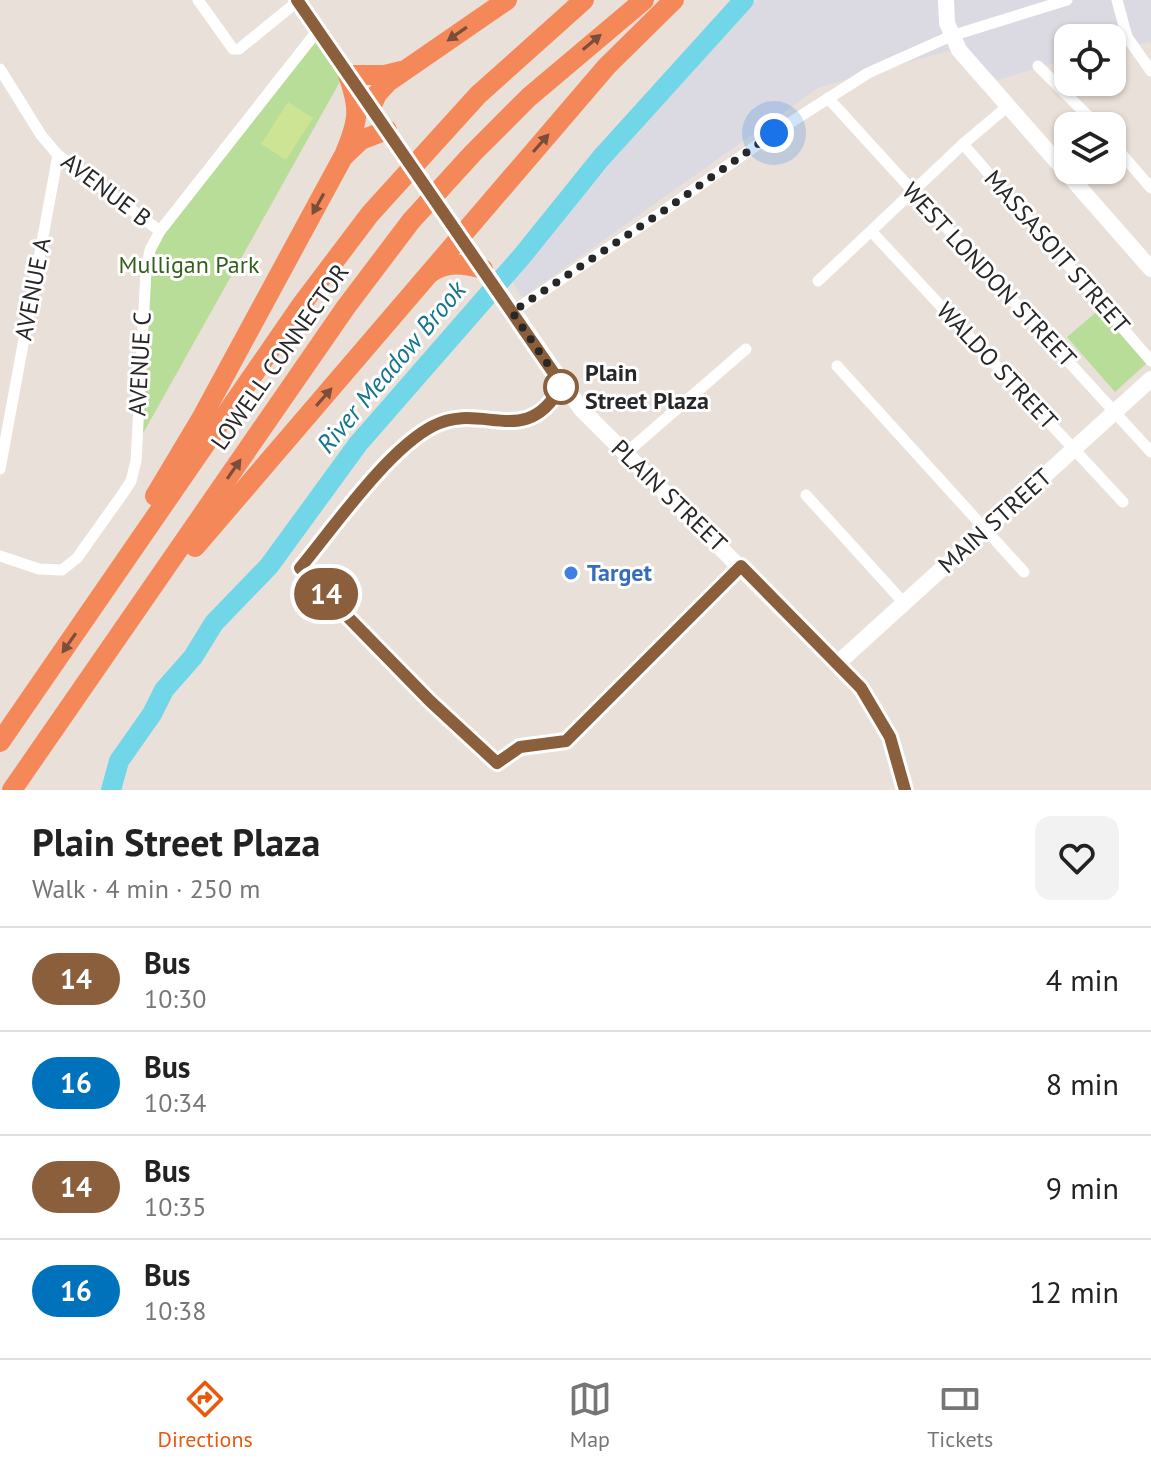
<!DOCTYPE html>
<html lang="en">
<head>
<meta charset="utf-8">
<style>
  :root { --surface:#fff; --page:#f2f2f2; --text:#222; --muted:#767676; --line:#e0e0e0; --accent:#ea580c }
  body { margin:0; font-family:"PT Sans",sans-serif; background:var(--page); color:var(--text); height:100vh; display:flex; flex-direction:column; font-size:30px; white-space:nowrap }
  * { box-sizing:border-box; margin:0 }
  p { font-size:26px; color:var(--muted) }
  .icon { flex:none; width:44px; height:44px; fill:none; stroke:currentColor; stroke-width:2; stroke-linecap:round; stroke-linejoin:round }
  .map { position:relative; height:790px; overflow:hidden }
  .details { display:flex; flex-direction:column; background:var(--surface); flex:1 }
  .details>* { flex:none }
  .badge { padding:0 16px; border-radius:26px; font-size:28px; line-height:52px }
  .buttons { position:absolute; left:1054px; top:24px; display:grid; gap:16px }
  .buttons a { display:grid; place-items:center; width:72px; height:72px; border-radius:16px; background:var(--surface); box-shadow:0 2px 6px #0004; font-size:40px }
  .you { position:absolute; width:40px; height:40px; margin:-20px; border:6px solid #fff; border-radius:50%; background:#1a73e8; box-shadow:0 0 0 12px #1a73e833 }
  .map>.badge { position:absolute; translate:-50% -50%; box-shadow:0 0 0 4px #fff }
  .round { display:grid; place-items:center; flex:none; width:84px; height:84px; border-radius:16px; background:var(--page) }
  .summary { display:flex; align-items:center; justify-content:space-between; height:136px; padding:0 32px }
  h1 { font-size:38px; font-weight:800; line-height:60px }
  ul { padding:0; list-style:none }
  li { display:flex; align-items:center; gap:24px; height:104px; padding:0 32px; border-top:2px solid var(--line) }
  li div { flex:1 }
  li b { display:block; font-size:30px }
  li em { font-style:normal }
  li .badge { min-width:88px; font-weight:700; text-align:center }
  .menu { display:flex; justify-content:space-around; align-items:center; height:112px; border-top:2px solid var(--line); background:var(--surface); font-size:22px; color:var(--muted) }
  .menu a { display:grid; justify-items:center; gap:4px }
  .menu .selected { color:var(--accent) }
  .map>svg:first-child { display:block }
  .industrial { fill:#dbdae2 }
  .green { fill:#b8dd98 }
  .pitch { fill:#cce494 }
  .lines { fill:none; stroke-linecap:round; stroke-linejoin:round }
  .river { stroke:#71d6e7; stroke-width:20 }
  .street { stroke:#fff; stroke-width:11 }
  .secondary { stroke:#fff; stroke-width:16 }
  .highway { stroke:#f58859; stroke-width:20 }
  .oneway { fill:#794e3b }
  .line-casing { stroke:#fff; stroke-width:18 }
  .line { stroke:#8b5e3c; stroke-width:12 }
  .walk { stroke:#272727; stroke-width:8; stroke-dasharray:0 14.4 }
  .stop-dot { fill:#fff; stroke:#8b5e3c; stroke-width:4 }
  .shop-dot { fill:#3f7fe0; stroke:#fff; stroke-width:3 }
  .labels { text-anchor:middle; stroke-width:6; stroke-linejoin:round; paint-order:stroke }
  .street-label { font-size:24px; fill:#272727; stroke:#fff }
  .park-label { font-size:24px; fill:#335f1d; stroke:#fff }
  .stop-label { font-size:24px; font-weight:bold; fill:#272727; stroke:#fff; text-anchor:start }
  .shop-label { font-size:24px; font-weight:bold; fill:#366cbe; stroke:#fff; text-anchor:start }
  .water-label { font-size:26px; font-style:italic; fill:#14748e; stroke:#fff }
</style>
</head>
<body>
<div class="map">
<svg width="1151" height="790" viewBox="0 0 1151 790">
  <rect width="100%" height="100%" fill="#e9e0d9"/>
  <path class="industrial" d="M757,0H1151V44L1149,42L1112,50V38H1068V59L998,80L948,51L818,88L522,298L511,279L734,20Z"/>
  <g class="green">
    <path d="M318,30L342,78L136,446L150,250Z"/>
    <path d="M1101,308L1148,362L1115,392L1067,337Z"/>
  </g>
  <path class="pitch" d="M288,102L313,118L286,160L261,144Z"/>
  <g class="lines">
    <path class="river" d="M111,790L119,761L152,714L164,690L193,657L214,623L269,566L358,444L522,256L601,158L744,0"/>
    <g class="street">
      <path d="M198,0L233,49H239L298,1"/>
      <path d="M1117,0L1127,37L1151,71"/>
      <path d="M1038,66L1098,126"/>
      <path d="M0,69L41,135L58,155L160,231"/>
      <path d="M828,98L1151,452"/>
      <path d="M1112,143L1151,188"/>
      <path d="M963,144L1151,361"/>
      <path d="M871,231L1123,502"/>
      <path d="M818,281L963,144L1008,106"/>
      <path d="M512,312L662,212L774,133L868,73L951,36L1067,0"/>
      <path d="M837,366L1024,572"/>
      <path d="M626,453L746,349"/>
      <path d="M0,469L58,155"/>
      <path d="M806,495L904,603"/>
      <path d="M0,556L39,569L62,570L77,558L124,492L131,481L136,461L146,271L150,250L160,231L318,30"/>
      <path d="M566,741L741,566"/>
    </g>
    <g class="secondary">
      <path d="M297,0L581,409L861,688L890,737L905,790"/>
      <path d="M946,0L947,23L959,50L1151,269"/>
      <path d="M838,663L1151,379"/>
    </g>
    <g class="highway">
      <path d="M371,107L377,94L388,82L507,0"/>
      <path d="M345,153C359,120 360,108 348,75H385L401,71"/>
      <path d="M430,273C447,261 464,264 483,269"/>
      <path d="M155,496L201,419L343,157L361,140L387,130"/>
      <path d="M195,547L607,66L674,0"/>
      <path d="M0,742L302,304L370,214L478,95L584,0"/>
      <path d="M12,790L346,307L411,221L473,153L529,97L644,0"/>
    </g>
  </g>
  <defs><path id="oneway-solid" d="M-6-.8H1V-3.2L6.5 0L1 3.2V.8H-6Z" transform="scale(2)"/></defs>
  <g class="oneway">
    <use href="#oneway-solid" transform="translate(457 34) rotate(145)"/>
    <use href="#oneway-solid" transform="translate(592 42) rotate(-40)"/>
    <use href="#oneway-solid" transform="translate(541 143) rotate(-49)"/>
    <use href="#oneway-solid" transform="translate(318 204) rotate(119)"/>
    <use href="#oneway-solid" transform="translate(324 397) rotate(-49)"/>
    <use href="#oneway-solid" transform="translate(234 469) rotate(-55)"/>
    <use href="#oneway-solid" transform="translate(69 643) rotate(125)"/>
  </g>
  <g class="lines">
    <defs>
      <path id="line" d="M297,0L562,385C525,452 483,400 433,426C388,449 334,527 300,568L430,701L497,763L520,747L566,741L741,566L861,688L890,737L905,790"/>
    </defs>
    <use href="#line" class="line-casing"/>
    <use href="#line" class="line"/>
    <path class="walk" d="M561,387L562,385L512,312L662,212L774,133"/>
  </g>
  <circle class="stop-dot" cx="561" cy="387" r="16"/>
  <circle class="shop-dot" cx="571" cy="573" r="8"/>
  <g class="labels">
    <g class="street-label">
      <text transform="translate(106 190) rotate(37)" y="8">AVENUE B</text>
      <text transform="translate(1057 252) rotate(49)" y="8">MASSASOIT STREET</text>
      <text transform="translate(989 275) rotate(47)" y="8">WEST LONDON STREET</text>
      <text transform="translate(33 289) rotate(-79)" y="8">AVENUE A</text>
      <text transform="translate(280 357) rotate(-55)" y="8">LOWELL CONNECTOR</text>
      <text transform="translate(140 364) rotate(-87)" y="8">AVENUE C</text>
      <text transform="translate(997 366) rotate(47)" y="8">WALDO STREET</text>
      <text transform="translate(669 496) rotate(44)" y="8">PLAIN STREET</text>
      <text transform="translate(995 521) rotate(-42)" y="8">MAIN STREET</text>
    </g>
    <g class="park-label">
      <text x="189" y="273">Mulligan Park</text>
    </g>
    <g class="stop-label">
      <text x="585" y="381">Plain<tspan x="585" dy="28">Street Plaza</tspan></text>
    </g>
    <g class="shop-label">
      <text x="587" y="581">Target</text>
    </g>
    <g class="water-label">
      <text transform="translate(391 367) rotate(-50)" y="9">River Meadow Brook</text>
    </g>
  </g>
</svg>
<div class="buttons">
<a><svg class="icon" aria-label="locate" viewBox="0 0 24 24"><circle cx="12" cy="12" r="6"/><path d="M12 2v4M12 18v4M2 12h4M18 12h4"/></svg></a>
<a><svg class="icon" aria-label="layers" viewBox="0 0 24 24"><path d="M12 4l9 5-9 5-9-5zM3 14l9 5 9-5"/></svg></a>
</div>
<div class="you" style="left:774px;top:133px"></div>
<b class="badge" style="left:326px;top:594px;background:#8b5e3c;color:#fff">14</b>
</div>
<section class="details">
<div class="summary"><div><h1>Plain Street Plaza</h1><p>Walk · 4 min · 250 m</p></div><a class="round"><svg class="icon" aria-label="heart" viewBox="0 0 24 24"><path d="M12 20l-8-8c-3-5 5-10 8-4 3-6 11-1 8 4z"/></svg></a></div>
<ul>
<li><span class="badge" style="background:#8b5e3c;color:#fff">14</span><div><b>Bus</b><p>10:30</p></div><em>4 min</em></li>
<li><span class="badge" style="background:#0072bc;color:#fff">16</span><div><b>Bus</b><p>10:34</p></div><em>8 min</em></li>
<li><span class="badge" style="background:#8b5e3c;color:#fff">14</span><div><b>Bus</b><p>10:35</p></div><em>9 min</em></li>
<li><span class="badge" style="background:#0072bc;color:#fff">16</span><div><b>Bus</b><p>10:38</p></div><em>12 min</em></li>
</ul>
</section>
<nav class="menu">
<a class="selected"><svg class="icon" aria-label="directions" viewBox="0 0 24 24"><path d="M12 3l9 9-9 9-9-9zM9 14v-3h6M13 9l2 2-2 2"/></svg>Directions</a>
<a><svg class="icon" aria-label="map" viewBox="0 0 24 24"><path d="M3 6l6-2 6 2 6-2v14l-6 2-6-2-6 2zM9 4v14M15 6v14"/></svg>Map</a>
<a><svg class="icon" aria-label="tickets" viewBox="0 0 24 24"><path d="M3 7h18v10H3zM15 7v10"/></svg>Tickets</a>
</nav>
</body>
</html>
